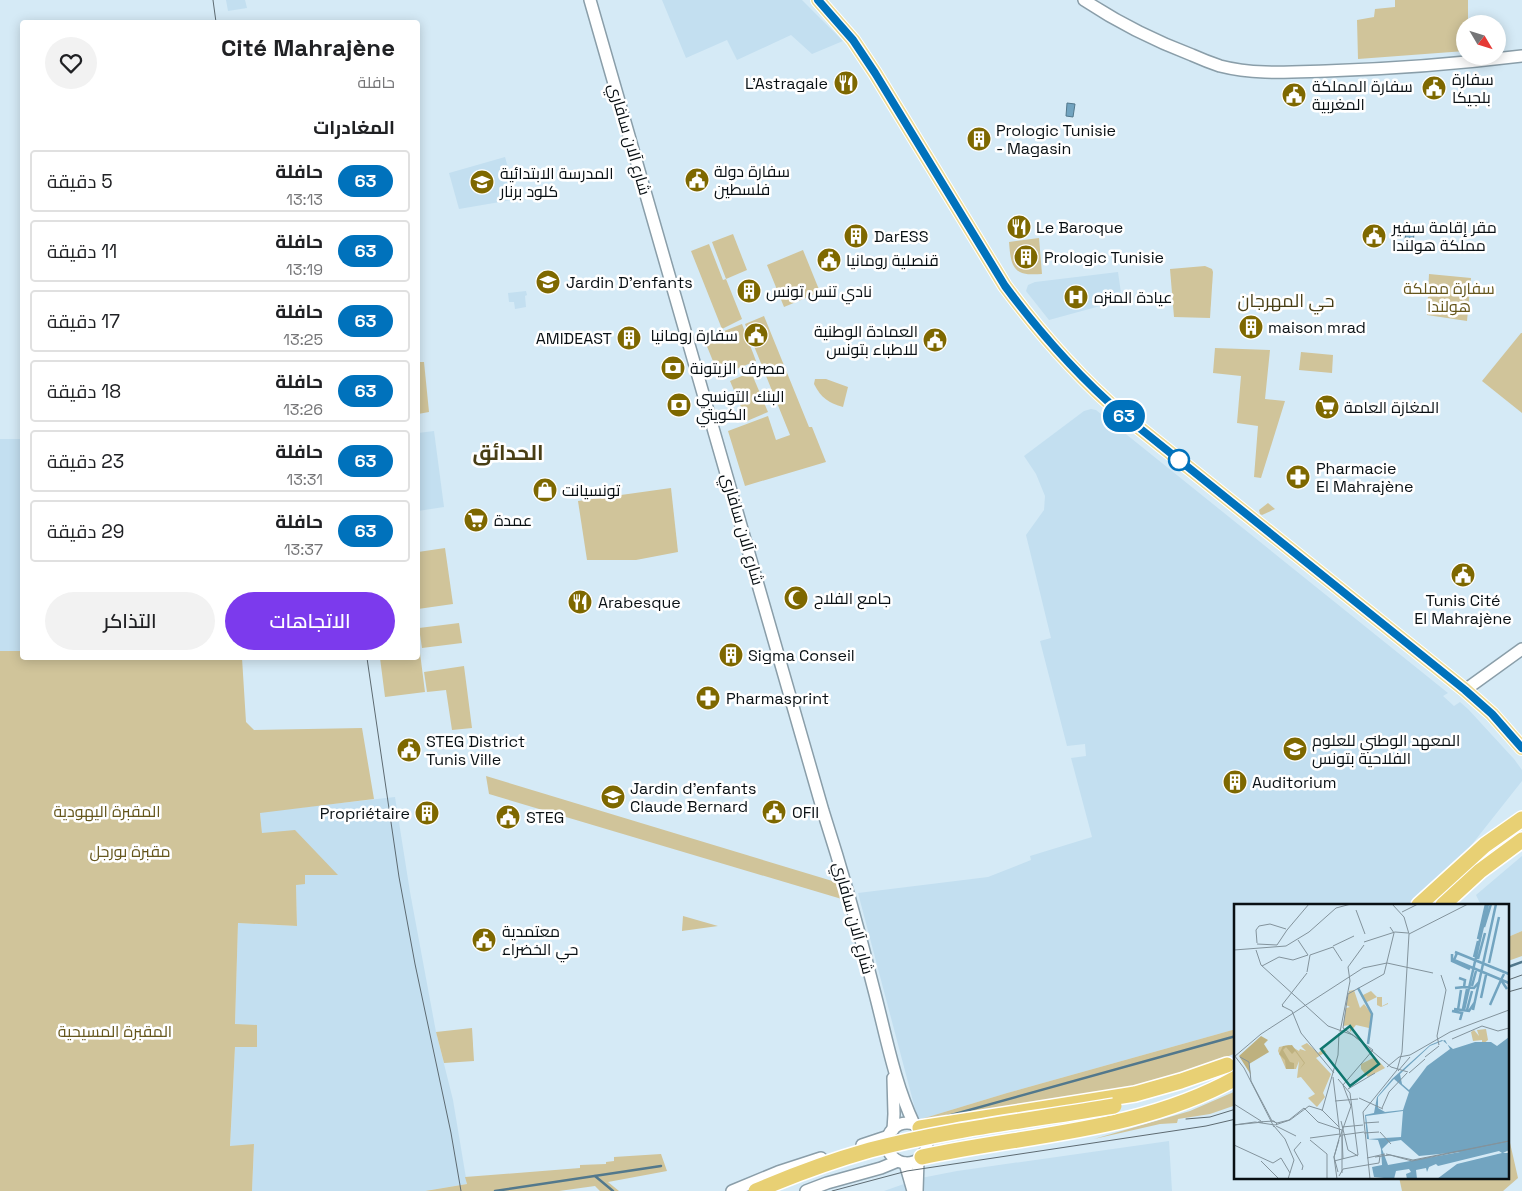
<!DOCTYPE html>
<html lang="ar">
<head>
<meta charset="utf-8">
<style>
  :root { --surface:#fff; --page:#f2f2f2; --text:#202124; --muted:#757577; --line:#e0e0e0; --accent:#7c3aed }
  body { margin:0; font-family:"Space Grotesk",Cairo,sans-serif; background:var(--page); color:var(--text); direction:rtl; height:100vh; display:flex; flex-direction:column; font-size:19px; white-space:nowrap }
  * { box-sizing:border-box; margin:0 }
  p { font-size:16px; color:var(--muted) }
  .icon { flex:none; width:28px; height:28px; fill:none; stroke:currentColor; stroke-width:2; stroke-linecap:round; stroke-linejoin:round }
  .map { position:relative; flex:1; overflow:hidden; direction:ltr }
  .details { position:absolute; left:20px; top:20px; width:400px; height:640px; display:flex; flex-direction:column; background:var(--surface); border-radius:5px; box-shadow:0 2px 12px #0003; direction:rtl }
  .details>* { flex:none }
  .badge { padding:0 10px; border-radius:16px; font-size:18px; line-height:32px }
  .needle { width:32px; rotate:128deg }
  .buttons { position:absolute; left:1456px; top:15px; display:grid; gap:10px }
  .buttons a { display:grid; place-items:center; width:50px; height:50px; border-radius:50%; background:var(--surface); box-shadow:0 2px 12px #0003; font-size:25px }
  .map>.badge { position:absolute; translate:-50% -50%; box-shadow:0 0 0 2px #fff }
  h2 { padding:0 25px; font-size:19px; line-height:45px }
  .round { display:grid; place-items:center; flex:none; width:52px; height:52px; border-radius:26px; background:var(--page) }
  .headline { display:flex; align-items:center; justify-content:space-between; height:85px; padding:0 25px }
  h1 { font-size:24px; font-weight:600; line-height:38px }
  .action { display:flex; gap:10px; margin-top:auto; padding:10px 25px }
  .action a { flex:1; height:58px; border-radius:30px; background:var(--accent); color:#fff; font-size:20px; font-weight:600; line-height:58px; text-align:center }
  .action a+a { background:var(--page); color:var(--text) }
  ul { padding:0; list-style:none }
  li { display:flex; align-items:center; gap:15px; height:62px; margin:0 10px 8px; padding:0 15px; border:2px solid var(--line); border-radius:5px }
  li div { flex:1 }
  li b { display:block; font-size:19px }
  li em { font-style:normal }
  li .badge { min-width:55px; font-weight:700; text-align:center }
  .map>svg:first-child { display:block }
  .built { fill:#c3dff0 }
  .green { fill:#d0c49a }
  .water { fill:#72a4c0; stroke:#52788c }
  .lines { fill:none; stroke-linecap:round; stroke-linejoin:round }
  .stream { stroke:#52788c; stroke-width:2.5 }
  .tertiary-casing { stroke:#8a9ea9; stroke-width:14 }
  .primary-casing { stroke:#fff; stroke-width:16 }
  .trunk-casing { stroke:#fff; stroke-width:18 }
  .tertiary { stroke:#fff; stroke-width:11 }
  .primary { stroke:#eedc97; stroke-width:14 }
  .trunk { stroke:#e8d074; stroke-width:15 }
  .tram { stroke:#5d6a71; stroke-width:1 }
  .trunk-bridge-casing { stroke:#fff; stroke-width:18; stroke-linecap:butt }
  .trunk-bridge { stroke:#e8d074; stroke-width:15 }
  .line-casing { stroke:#fff; stroke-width:11 }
  .line { stroke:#0072bc; stroke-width:8 }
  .stop-dot { fill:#fff; stroke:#0072bc; stroke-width:2.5 }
  .labels { text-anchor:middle; stroke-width:5; stroke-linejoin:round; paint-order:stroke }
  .poi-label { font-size:16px; fill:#091014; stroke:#fff; text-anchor:start }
  .street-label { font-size:16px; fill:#091014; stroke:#fff }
  .park-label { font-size:16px; fill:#65561c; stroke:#fff }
  .neighbourhood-label { font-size:18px; fill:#483e15; stroke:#fff }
  .district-label { font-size:21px; font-weight:bold; fill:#483e15; stroke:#fff }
  .inset-river { fill:none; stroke:#72a4c0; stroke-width:2.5 }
  .inset-road { fill:none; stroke:#83939c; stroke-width:1 }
  .view { fill:#0f766e; fill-opacity:0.15; stroke:#0f766e; stroke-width:2.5 }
  .inset-edge { fill:none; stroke:#091014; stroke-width:2.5 }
</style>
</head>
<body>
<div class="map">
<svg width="1522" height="1191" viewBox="0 0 1522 1191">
  <rect width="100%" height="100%" fill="#d5eaf6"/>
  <g class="built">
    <path d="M226,0H245L247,8L228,11Z"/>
    <path d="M662,0H802L843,41L812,54L791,35L737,60L727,40L686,58Z"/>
    <path d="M505,157L517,199L459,209L449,173Z"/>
    <path d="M1118,272L1122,300L1049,320L1026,291L1028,285L1035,282Z"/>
    <path d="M555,273L556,290L542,292L540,275Z"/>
    <path d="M526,291L527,295L525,296L526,307L515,309L514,302H509L508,293Z"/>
    <path d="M1091,409L1096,410L1448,693L1443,696L1454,706L1460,702L1468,709L1514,759L1522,770V781L1458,862L1416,905H1236V1029L1007,1093L918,1120L858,893L988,877L1031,860L1030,856L1092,837L1071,758L1086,756L1085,744L1067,746L1040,641L1051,638L1026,535L1044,510L1045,496L1036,474L1024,456L1084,411Z"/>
    <path d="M434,431L444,507L418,511V433Z"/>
    <rect x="0" y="439" width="22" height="212"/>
    <path d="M395,797L410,892L436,1032L453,1100L467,1184L425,1191H252L254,1145L230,1147L235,1047H257V1025H235L238,923L297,926L296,885L304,875H337L262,833L260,812Z"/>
    <path d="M1522,856V931L1508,937V905H1481L1476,895Z"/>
    <path d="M1169,1141L1172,1191H884L921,1178L957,1171Z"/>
  </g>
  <g class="green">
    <path d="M1395,0H1468V24H1465V51L1358,59L1357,20L1374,17L1375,9L1395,7Z"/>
    <path d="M733,234L747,270L726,279L742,319L722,329L691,251L709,244L723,280L726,279L712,242Z"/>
    <path d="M1039,238L1042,274C1014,276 1011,269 1009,242Z"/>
    <path d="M803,250L820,292L784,307L767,265Z"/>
    <path d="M1205,266L1212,269L1213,272L1210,318L1174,317L1170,269Z"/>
    <path d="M1429,274L1471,278L1467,321L1427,315Z"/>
    <path d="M764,316L809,427H812L826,462L745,486L728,431L768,416L776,440L790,435L745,324Z"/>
    <path d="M742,324L756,361L719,376L704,339Z"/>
    <path d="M1521,333H1522V413L1482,381Z"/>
    <path d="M1215,348L1270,350L1265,399L1285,401L1261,478L1254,477L1258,426L1237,423L1241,376L1213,373Z"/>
    <path d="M1301,352L1333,355L1332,373L1299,370Z"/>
    <path d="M418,362H424L429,412L418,414Z"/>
    <path d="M751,372L768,412L747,421L730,381Z"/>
    <path d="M815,379H826L848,387L843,407C829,403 821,398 814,384Z"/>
    <path d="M671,488L678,552L636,560H587L578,501Z"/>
    <path d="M1268,503L1275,509L1262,515L1260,514L1259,510Z"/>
    <path d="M445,548L453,604L418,609V552Z"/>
    <path d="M459,623L462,643L422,648L419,628Z"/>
    <path d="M0,651H22V658H242L246,722L254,730L362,728L374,799L260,813L262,833L295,830L338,875H305V884L296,885L297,926L238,923L235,1024L257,1025V1047H235L230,1146L254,1144L252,1191H0Z"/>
    <path d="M418,653H420L425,692L385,697L380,658H418Z"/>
    <path d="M464,666L472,728L452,730L446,690L427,692L424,672Z"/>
    <path d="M486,776L839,883L845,900L489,794Z"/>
    <path d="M683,916L718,926L682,931Z"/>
    <path d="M1522,931V956L1508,961V937Z"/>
    <path d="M472,1028L474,1061L444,1063L436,1032Z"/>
    <path d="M1236,1029V1053L1167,1082L942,1119L918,1120L1007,1093Z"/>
    <path d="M1236,1091V1105L1210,1114L1178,1119L1177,1123L1160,1124L1094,1139L1190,1111Z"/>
    <path d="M1508,1134L1518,1178L1503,1191H1402L1399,1177H1508Z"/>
    <path d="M661,1154L667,1171L608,1182L619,1191H600L595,1186L559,1191H425L467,1184L465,1177L580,1168V1165L606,1164V1162L614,1161V1157Z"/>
  </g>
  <g class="water">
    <path d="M1067,103L1075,104L1073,117L1066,116Z"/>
    <path d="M1406,233L1414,234L1412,252L1403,251Z"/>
  </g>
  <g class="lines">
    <g class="stream">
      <path d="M1508,967L1522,962"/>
      <path d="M944,1117L1236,1036"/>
      <path d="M595,1176L613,1191"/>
      <path d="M495,1191L661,1166"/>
    </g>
    <defs>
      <g id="tertiary">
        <path d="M590,0L823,811C842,870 859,930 874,990C886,1035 894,1082 914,1124"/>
        <path d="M1084,0C1117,22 1155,41 1192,55C1201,59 1211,63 1220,66C1255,75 1290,72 1326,71C1391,69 1457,64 1522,56"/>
        <path d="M1465,690L1522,649"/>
        <circle cx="907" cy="1143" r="20"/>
        <path d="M893,1130L894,1114L893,1078"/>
        <path d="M862,1145L889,1136"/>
        <path d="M905,1163L913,1191"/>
        <path d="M732,1191L778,1172L821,1158"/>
        <path d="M806,1191L827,1183L881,1168L898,1161"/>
        <path d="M917,1191L918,1160"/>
      </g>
      <path id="primary" d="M818,0L853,40L875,73L1005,286C1040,333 1077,376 1122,414L1465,690L1492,714L1522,748"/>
      <g id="trunk">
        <path d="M1419,905L1485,845L1522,819"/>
        <path d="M1443,905L1480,871L1522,840"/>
        <path d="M920,1128L1135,1094L1181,1081L1227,1065"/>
        <path d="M922,1157C1028,1134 1139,1132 1236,1078"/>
      </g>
    </defs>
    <use href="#tertiary" class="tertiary-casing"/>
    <use href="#primary" class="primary-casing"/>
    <use href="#trunk" class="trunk-casing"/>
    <use href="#tertiary" class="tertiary"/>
    <use href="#primary" class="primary"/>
    <use href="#trunk" class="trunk"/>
    <g class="tram">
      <path d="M213,0L216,22"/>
      <path d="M367,658L399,877L415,964L451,1133L461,1191"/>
      <path d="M1508,980L1522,975"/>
      <path d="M1508,992L1522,988"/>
      <path d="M1186,1119L1210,1117L1236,1109"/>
      <path d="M832,1191L907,1171L1206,1126L1236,1119"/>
    </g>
    <defs>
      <path id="trunk-bridge" d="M756,1191C793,1175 831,1161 870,1150C950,1129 1033,1120 1114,1106"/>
    </defs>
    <use href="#trunk-bridge" class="trunk-bridge-casing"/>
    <use href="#trunk-bridge" class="trunk-bridge"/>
  </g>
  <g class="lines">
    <defs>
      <path id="line" d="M818,0L853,40L875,73L1005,286C1040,333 1078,376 1122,414L1465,690L1492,714L1522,748"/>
    </defs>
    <use href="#line" class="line-casing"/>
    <use href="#line" class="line"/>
  </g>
  <defs>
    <symbol id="restaurant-disc" viewBox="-11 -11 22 22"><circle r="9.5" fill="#7e6800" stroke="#fff"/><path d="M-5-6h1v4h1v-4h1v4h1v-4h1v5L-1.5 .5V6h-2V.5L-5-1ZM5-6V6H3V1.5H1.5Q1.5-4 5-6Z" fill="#fff"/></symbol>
    <symbol id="civic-disc" viewBox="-11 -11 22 22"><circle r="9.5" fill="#7e6800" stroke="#fff"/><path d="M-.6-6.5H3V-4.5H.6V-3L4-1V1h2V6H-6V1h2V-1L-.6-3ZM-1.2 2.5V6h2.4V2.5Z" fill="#fff"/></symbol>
    <symbol id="building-disc" viewBox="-11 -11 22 22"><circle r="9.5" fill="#7e6800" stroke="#fff"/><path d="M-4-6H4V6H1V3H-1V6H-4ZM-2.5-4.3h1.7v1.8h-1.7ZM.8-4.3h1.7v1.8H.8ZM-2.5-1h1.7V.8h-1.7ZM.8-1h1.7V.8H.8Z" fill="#fff"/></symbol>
    <symbol id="school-disc" viewBox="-11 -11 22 22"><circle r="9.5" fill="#7e6800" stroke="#fff"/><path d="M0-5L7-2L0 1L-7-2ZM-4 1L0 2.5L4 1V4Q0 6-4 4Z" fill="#fff"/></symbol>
    <symbol id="hospital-disc" viewBox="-11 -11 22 22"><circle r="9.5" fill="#7e6800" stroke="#fff"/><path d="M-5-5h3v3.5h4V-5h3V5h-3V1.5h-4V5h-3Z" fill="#fff"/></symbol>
    <symbol id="bank-disc" viewBox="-11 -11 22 22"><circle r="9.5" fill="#7e6800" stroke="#fff"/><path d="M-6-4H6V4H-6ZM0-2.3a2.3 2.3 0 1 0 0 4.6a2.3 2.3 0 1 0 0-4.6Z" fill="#fff"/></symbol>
    <symbol id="supermarket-disc" viewBox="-11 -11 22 22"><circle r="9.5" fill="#7e6800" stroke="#fff"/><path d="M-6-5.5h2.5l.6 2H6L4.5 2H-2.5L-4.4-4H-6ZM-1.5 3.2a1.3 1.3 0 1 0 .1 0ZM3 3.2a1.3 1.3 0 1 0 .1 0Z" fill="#fff"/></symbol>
    <symbol id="pharmacy-disc" viewBox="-11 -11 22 22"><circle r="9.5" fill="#7e6800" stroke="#fff"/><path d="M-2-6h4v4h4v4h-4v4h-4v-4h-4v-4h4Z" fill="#fff"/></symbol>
    <symbol id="shop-disc" viewBox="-11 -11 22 22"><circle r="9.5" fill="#7e6800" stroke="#fff"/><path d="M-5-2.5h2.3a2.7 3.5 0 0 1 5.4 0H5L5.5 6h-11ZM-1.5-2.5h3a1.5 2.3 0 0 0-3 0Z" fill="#fff"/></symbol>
    <symbol id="mosque-disc" viewBox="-11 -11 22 22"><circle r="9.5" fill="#7e6800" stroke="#fff"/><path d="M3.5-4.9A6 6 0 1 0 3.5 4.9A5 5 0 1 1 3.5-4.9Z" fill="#fff"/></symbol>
    <symbol id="university-disc" viewBox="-11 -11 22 22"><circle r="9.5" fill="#7e6800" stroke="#fff"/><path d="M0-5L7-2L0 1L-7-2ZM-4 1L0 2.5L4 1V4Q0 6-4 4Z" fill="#fff"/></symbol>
  </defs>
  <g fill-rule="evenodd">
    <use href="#restaurant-disc" x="832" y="69" width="28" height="28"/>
    <use href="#civic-disc" x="1420" y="74" width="28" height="28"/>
    <use href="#civic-disc" x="1280" y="81" width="28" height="28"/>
    <use href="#building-disc" x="965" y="125" width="28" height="28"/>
    <use href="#civic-disc" x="683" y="166" width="28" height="28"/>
    <use href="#school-disc" x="468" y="168" width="28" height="28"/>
    <use href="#restaurant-disc" x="1005" y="213" width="28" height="28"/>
    <use href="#building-disc" x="842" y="222" width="28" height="28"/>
    <use href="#civic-disc" x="1360" y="222" width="28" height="28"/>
    <use href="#building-disc" x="1012" y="243" width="28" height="28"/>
    <use href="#civic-disc" x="815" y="246" width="28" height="28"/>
    <use href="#school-disc" x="534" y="268" width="28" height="28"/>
    <use href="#building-disc" x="735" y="277" width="28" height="28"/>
    <use href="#hospital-disc" x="1062" y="283" width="28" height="28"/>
    <use href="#building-disc" x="1237" y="313" width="28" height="28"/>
    <use href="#civic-disc" x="742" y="321" width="28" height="28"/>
    <use href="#building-disc" x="615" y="324" width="28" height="28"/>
    <use href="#civic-disc" x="921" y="326" width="28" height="28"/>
    <use href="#bank-disc" x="659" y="354" width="28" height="28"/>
    <use href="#bank-disc" x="665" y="391" width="28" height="28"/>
    <use href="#supermarket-disc" x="1313" y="393" width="28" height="28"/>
    <use href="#pharmacy-disc" x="1284" y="463" width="28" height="28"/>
    <use href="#shop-disc" x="531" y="476" width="28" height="28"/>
    <use href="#supermarket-disc" x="462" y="506" width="28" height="28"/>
    <use href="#civic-disc" x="1449" y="561" width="28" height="28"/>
    <use href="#mosque-disc" x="782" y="584" width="28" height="28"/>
    <use href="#restaurant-disc" x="566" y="588" width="28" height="28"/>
    <use href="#building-disc" x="717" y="641" width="28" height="28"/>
    <use href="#pharmacy-disc" x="694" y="684" width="28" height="28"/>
    <use href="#university-disc" x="1281" y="735" width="28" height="28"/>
    <use href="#civic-disc" x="395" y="736" width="28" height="28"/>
    <use href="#building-disc" x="1221" y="768" width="28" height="28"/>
    <use href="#school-disc" x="599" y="783" width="28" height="28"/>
    <use href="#civic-disc" x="760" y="798" width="28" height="28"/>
    <use href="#building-disc" x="413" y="799" width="28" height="28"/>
    <use href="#civic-disc" x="494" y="803" width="28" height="28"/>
    <use href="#civic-disc" x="470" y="926" width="28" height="28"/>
  </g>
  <circle class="stop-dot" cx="1179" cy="460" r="10"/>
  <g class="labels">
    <g class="poi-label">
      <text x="1452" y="85">سفارة<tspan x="1452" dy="18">بلجيكا</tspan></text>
      <text x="828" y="89" text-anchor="end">L'Astragale</text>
      <text x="1312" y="92">سفارة المملكة<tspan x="1312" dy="18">المغربية</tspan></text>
      <text x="996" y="136">Prologic Tunisie<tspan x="996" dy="18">- Magasin</tspan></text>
      <text x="714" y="177">سفارة دولة<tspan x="714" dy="18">فلسطين</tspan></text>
      <text x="500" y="179">المدرسة الابتدائية<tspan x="500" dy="18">كلود برنار</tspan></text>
      <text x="1036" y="233">Le Baroque</text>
      <text x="1392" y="233">مقر إقامة سفير<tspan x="1392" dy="18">مملكة هولندا</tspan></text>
      <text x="874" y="242">DarESS</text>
      <text x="1044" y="263">Prologic Tunisie</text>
      <text x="846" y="266">قنصلية رومانيا</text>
      <text x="566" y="288">Jardin D'enfants</text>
      <text x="766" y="297">نادي تنس تونس</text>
      <text x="1094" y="303">عيادة المنزه</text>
      <text x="1268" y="333">maison mrad</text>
      <text x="918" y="337" text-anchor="end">العمادة الوطنية<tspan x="918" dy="18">للاطباء بتونس</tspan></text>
      <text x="738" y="341" text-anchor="end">سفارة رومانيا</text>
      <text x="612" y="344" text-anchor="end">AMIDEAST</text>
      <text x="690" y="374">مصرف الزيتونة</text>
      <text x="696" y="402">البنك التونسي<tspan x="696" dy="18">الكويتي</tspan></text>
      <text x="1344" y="413">المغازة العامة</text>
      <text x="1316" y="474">Pharmacie<tspan x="1316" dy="18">El Mahrajène</tspan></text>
      <text x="562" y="496">تونسيانت</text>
      <text x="494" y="526">عمدة</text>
      <text x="814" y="604">جامع الفلاح</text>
      <text x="1463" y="606" text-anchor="middle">Tunis Cité<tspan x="1463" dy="18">El Mahrajène</tspan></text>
      <text x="598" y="608">Arabesque</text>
      <text x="748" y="661">Sigma Conseil</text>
      <text x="726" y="704">Pharmasprint</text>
      <text x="1312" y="746">المعهد الوطني للعلوم<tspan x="1312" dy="18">الفلاحية بتونس</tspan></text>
      <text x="426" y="747">STEG District<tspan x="426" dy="18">Tunis Ville</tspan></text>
      <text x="1252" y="788">Auditorium</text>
      <text x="630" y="794">Jardin d'enfants<tspan x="630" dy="18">Claude Bernard</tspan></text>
      <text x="792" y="818">OFII</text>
      <text x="410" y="819" text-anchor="end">Propriétaire</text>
      <text x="526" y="823">STEG</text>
      <text x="502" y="937">معتمدية<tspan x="502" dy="18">حي الخضراء</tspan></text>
    </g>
    <g class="street-label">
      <text transform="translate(630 139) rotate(74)" y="6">شارع آلان سافاري</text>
      <text transform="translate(743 529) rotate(74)" y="6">شارع آلان سافاري</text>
      <text transform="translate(854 918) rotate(75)" y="6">شارع آلان سافاري</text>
    </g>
    <g class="park-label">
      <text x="1449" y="294">سفارة مملكة<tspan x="1449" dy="18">هولندا</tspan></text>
      <text x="107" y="817">المقبرة اليهودية</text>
      <text x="130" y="857">مقبرة بورجل</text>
      <text x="115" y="1037">المقبرة المسيحية</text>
    </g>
    <g class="neighbourhood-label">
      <text x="1286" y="307">حي المهرجان</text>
    </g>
    <g class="district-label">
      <text x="508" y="460">الحدائق</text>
    </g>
  </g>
  <g transform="translate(1234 904)">
    <rect width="275" height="275" fill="#d5eaf6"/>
    <path d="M120,86L126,104L130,100L138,110L135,124L122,121L116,128V121L109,122L112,104L116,103L112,101L115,87ZM137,87L143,93H148V102L154,99V100L147,103L143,101V93L131,99L127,92ZM252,125L254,136L249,140L246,138H248V136L239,137L237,128L240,126L245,132L243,126ZM73,139L84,149L89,145L92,148L82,154L97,170L89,189L91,193L83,203L74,194L81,190L67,173L63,174L65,157L62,165H52L44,147L45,143L55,141L65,147L66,145L72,147L67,142ZM141,153L151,164L134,173L127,165V160Z" fill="#d0c49a"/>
    <path d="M27,132L34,136L30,140L35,148L15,160L17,171L5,152ZM58,141L71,159L65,166L70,159L61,147L58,150L52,143L49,146L56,158L60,159V165H52L51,156L45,150L49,142Z" fill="#beb17f"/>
    <path d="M275,133V246L269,249H275V275H203L223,260L268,249L265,247L204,262L202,260L195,263L193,268L192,264L182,266L183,275H173L172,270L177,268L175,265L162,267L160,275L140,273L138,263L148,261L147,245L144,236L133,235L131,211L140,209L143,193L158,175L196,141L208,136L219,145L241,138H257L263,142ZM211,136L216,145L193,162L175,186L168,180L166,170L196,142ZM160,175L175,188L169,206L151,208L144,204V193ZM169,207L167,233L135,235L132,212ZM167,236L185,252L226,248L154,261L148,245L155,238Z" fill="#72a4c0" fill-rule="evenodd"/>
    <path class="inset-river" d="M250,23L257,0M244,35L252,0M221,48L275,70M223,49L220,56L275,79M218,50V57L236,65M240,53L244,37M244,55L251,29M255,59L265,13M270,70L267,76L273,85M238,82L242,67M231,83L240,84L245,78M124,84L138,110L134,140M221,84L230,83L231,76L225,74M247,94L252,71M256,101L267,76M220,105L235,107L241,98M229,105L233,85M224,106L227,86M230,106L254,0M233,106L238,87M239,106L262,0M218,107L228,109L226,116"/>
    <path class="inset-road" d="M122,6L131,30M168,8L184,0M53,26L75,0M175,30L234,0M64,36L74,51M130,38L161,28L174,29M23,39L22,26L25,22L36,20L52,25M23,40L43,41L53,26M99,42L120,32M99,43L108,57M0,46L52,42L75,28L102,4L117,0M22,46L27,61L94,122L119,131L157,163L174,168M76,51L99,43M28,62L45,53L59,56L74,51M73,68L76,51M48,102L58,107L67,129L100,169M50,103L48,101L73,69M106,128L116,77L114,63L130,41M218,135L248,122L264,127L275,124M205,141L203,132L212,86L207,71M0,151L10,164L40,223M0,153L27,130L129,64L153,59L199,69M6,153L15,158L17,177L38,217L43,219L55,216L70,204L84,218L108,226M191,153L205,142M153,163L165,153L176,151L216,128L275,106M164,167L176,153M175,169L191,155M99,173L106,231L100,253L103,275M114,185L141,169M125,194L149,205M101,197L124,195M0,200L27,217M148,204L155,188L173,169M88,207L104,151L105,129M107,217L114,246L124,252M24,218L40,217L43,220M130,219L145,218M0,221L21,218L41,221L56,216L75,202L88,206L105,223M0,221L29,218M40,222L51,235L60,256L54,275M42,222L62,232M108,223L129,221M146,228L157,240M130,229L145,228M106,233L117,202L109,181L139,146L109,124L114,90L150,70L160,29L156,23M76,234L106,230M76,236L93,250V275M67,238L60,246L69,262L68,266M0,241L39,259M152,250L179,256L275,237M141,253L156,251L178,257L275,237M133,254L151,250M109,255L108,231L130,228M27,257L45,275M100,257L124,251L116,189L104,175M39,259L47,254L56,269M104,268L100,253L105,236M108,269V226M105,272L109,265L145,259L146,252M136,275L129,208L163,166L168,148L175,30L170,13L158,0"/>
    <path class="view" d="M116,122L145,160L116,182L87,145Z"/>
    <rect width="275" height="275" class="inset-edge"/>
  </g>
</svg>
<div class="buttons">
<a><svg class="needle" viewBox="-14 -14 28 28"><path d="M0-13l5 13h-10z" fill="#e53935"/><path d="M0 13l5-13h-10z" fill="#757577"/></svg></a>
</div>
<b class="badge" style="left:1124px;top:416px;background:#0072bc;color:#fff">63</b>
<section class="details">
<div class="headline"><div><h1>Cité Mahrajène</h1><p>حافلة</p></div><a class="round"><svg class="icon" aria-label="heart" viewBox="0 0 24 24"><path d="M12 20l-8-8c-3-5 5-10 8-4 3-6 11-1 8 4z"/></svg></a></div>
<h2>المغادرات</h2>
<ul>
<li><span class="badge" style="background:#0072bc;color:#fff">63</span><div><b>حافلة</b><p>13:13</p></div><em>5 دقيقة</em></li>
<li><span class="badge" style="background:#0072bc;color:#fff">63</span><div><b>حافلة</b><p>13:19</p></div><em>11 دقيقة</em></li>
<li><span class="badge" style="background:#0072bc;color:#fff">63</span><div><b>حافلة</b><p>13:25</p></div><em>17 دقيقة</em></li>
<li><span class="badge" style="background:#0072bc;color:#fff">63</span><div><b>حافلة</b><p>13:26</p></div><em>18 دقيقة</em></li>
<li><span class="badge" style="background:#0072bc;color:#fff">63</span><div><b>حافلة</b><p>13:31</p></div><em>23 دقيقة</em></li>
<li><span class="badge" style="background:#0072bc;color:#fff">63</span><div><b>حافلة</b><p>13:37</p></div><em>29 دقيقة</em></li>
</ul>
<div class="action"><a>الاتجاهات</a><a>التذاكر</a></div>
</section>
</div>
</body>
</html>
